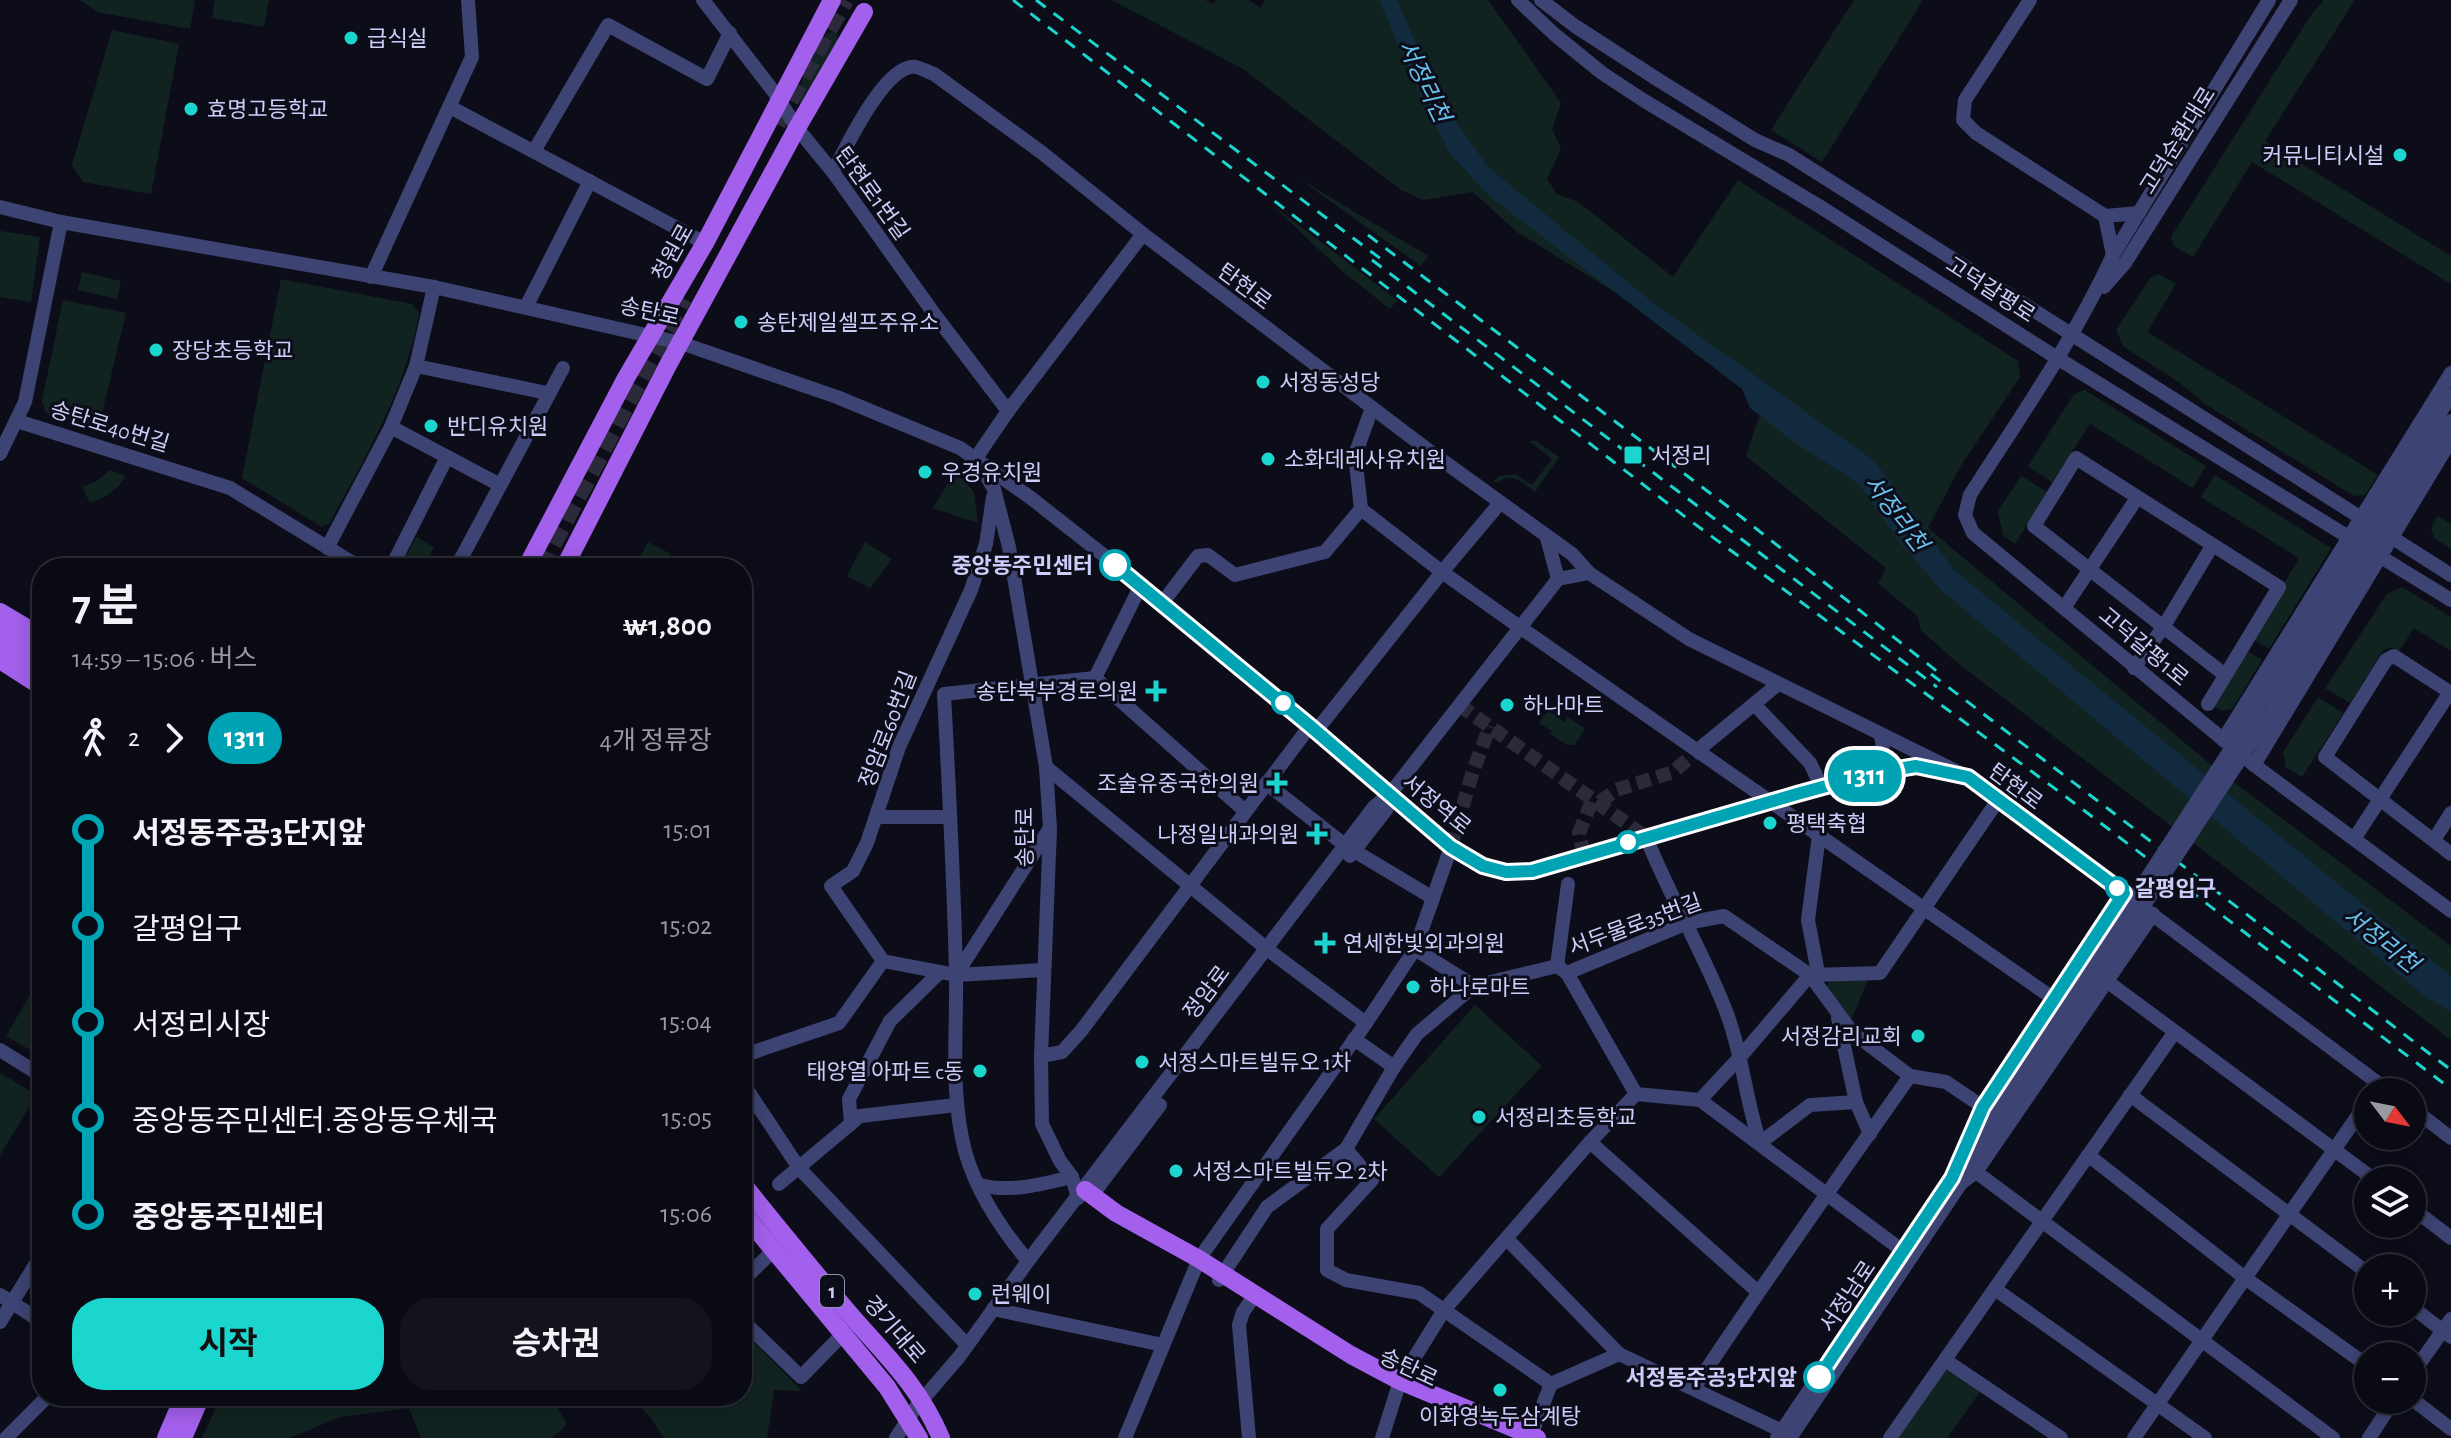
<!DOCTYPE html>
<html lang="ko">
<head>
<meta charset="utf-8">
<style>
  :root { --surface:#0a0a14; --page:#13131d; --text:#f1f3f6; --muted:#999aa0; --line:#2a2b34; --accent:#1ad6ce }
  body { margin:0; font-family:"Alegreya Sans","Noto Sans KR",sans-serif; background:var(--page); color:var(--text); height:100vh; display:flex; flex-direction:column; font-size:30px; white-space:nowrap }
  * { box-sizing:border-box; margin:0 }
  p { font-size:26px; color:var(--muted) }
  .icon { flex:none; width:44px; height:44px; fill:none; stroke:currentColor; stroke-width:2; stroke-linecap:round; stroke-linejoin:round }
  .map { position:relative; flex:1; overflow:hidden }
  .sheet { position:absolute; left:32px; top:558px; width:720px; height:848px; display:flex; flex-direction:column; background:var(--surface); border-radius:32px; box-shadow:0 4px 20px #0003,0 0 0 2px var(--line) }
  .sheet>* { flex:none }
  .badge { padding:0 16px; border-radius:26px; font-size:28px; line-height:52px }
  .needle { width:52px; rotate:122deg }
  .tools { position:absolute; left:2354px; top:1078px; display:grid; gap:16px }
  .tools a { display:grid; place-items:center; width:72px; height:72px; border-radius:50%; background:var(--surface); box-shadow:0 4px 20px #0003,0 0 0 2px var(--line); font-size:40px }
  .map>.badge { position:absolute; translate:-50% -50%; box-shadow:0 0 0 4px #fff }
  .legs { display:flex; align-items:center; gap:12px; height:88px; padding:0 40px; font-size:26px }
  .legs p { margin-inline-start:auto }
  .headline { display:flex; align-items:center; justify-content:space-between; height:136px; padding:0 40px }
  h1 { font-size:44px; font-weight:700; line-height:60px }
  .primary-button { display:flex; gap:16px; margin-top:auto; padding:16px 40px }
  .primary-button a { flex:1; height:92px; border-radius:32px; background:var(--accent); color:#111; font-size:32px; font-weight:700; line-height:92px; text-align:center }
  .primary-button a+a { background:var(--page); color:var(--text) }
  ul { padding:0 40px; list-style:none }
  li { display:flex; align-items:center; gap:28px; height:96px; font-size:30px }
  li i { display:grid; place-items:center; width:12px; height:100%; margin:0 10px; background:currentColor }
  li i::after { content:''; width:20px; height:20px; margin:-10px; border:6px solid; border-radius:50%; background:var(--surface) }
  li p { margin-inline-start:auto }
  li:first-child i { background:linear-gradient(#0000 50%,currentColor 0) }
  li:last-child i { background:linear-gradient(currentColor 50%,#0000 0) }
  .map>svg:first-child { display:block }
  .green { fill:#112320 }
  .water { fill:#122a3d }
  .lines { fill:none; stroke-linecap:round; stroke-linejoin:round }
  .minor-tunnel { stroke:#2a2a3b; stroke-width:14; stroke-dasharray:14 7; stroke-linecap:butt }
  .major-tunnel { stroke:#2a2a3b; stroke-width:18; stroke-dasharray:18 9; stroke-linecap:butt }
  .minor { stroke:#3d4373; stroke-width:14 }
  .major { stroke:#a360ec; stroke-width:18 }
  .rail { stroke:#1ad6ce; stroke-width:3; stroke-dasharray:12 10; stroke-linecap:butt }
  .minor-bridge { stroke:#3d4373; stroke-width:14 }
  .line-1-casing { stroke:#fff; stroke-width:18 }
  .line-1 { stroke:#00a3b4; stroke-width:12 }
  .poi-dot { fill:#1ad6ce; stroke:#0d0d1a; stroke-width:3 }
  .stop-1-dot { fill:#fff; stroke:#00a3b4; stroke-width:4 }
  .labels { text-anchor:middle; stroke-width:6; stroke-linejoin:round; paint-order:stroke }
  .shield { fill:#0d0d1a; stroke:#9393b6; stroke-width:2 }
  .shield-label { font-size:20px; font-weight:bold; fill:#cccdf9 }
  .poi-label { font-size:22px; fill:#cccdf9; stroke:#0d0d1a; text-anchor:start }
  .street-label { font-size:22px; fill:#cccdf9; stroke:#0d0d1a }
  .stop-label { font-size:22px; font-weight:bold; fill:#cccdf9; stroke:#0d0d1a; text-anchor:end }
  .water-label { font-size:24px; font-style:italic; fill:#66c2ec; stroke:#0d0d1a }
</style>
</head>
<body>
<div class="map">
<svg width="2451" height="1438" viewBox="0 0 2451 1438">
  <rect width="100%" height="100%" fill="#0d0d1a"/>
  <g class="green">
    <path d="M80,0H195L190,29L97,12Z"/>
    <path d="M215,0H269L264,27L212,18Z"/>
    <path d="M1112,0H1205L1213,4L1216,0H1249L1260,8L1265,0H1488L1561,103L1552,129L1561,149L1547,179L1557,194L1578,202L1673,277L1738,180L2018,361L2020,377L1960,467L1928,528L2210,764L2451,946V1040L1954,660L1921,630L1918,617L1878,583L1886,568L1746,456L1766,395L1649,313L1517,232L1473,192L1423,200L1401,190L1243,69Z"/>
    <path d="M1854,0H1923L1822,162L1771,130Z"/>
    <path d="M2324,0H2355L2265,141L2451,256V284L2252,162L2193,257L2174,246L2171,237L2311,15Z"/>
    <path d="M112,30L179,44L151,194L83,182L72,165Z"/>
    <path d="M835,32L839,39L801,106C793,84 816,52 827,33Z"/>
    <path d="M1298,178L1428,256L1421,266Z"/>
    <path d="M1271,204L1397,300L1390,309L1342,271Z"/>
    <path d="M0,231L40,237L31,302L0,297Z"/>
    <path d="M82,272L121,281L117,299L78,290Z"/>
    <path d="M2159,274L2176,284L2147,332L2378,475L2365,495L2354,496L2205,404L2180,383L2123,346L2116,330L2150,278Z"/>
    <path d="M281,279L412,304L419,312C407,387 365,458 329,524L322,527L242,478Z"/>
    <path d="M63,300L126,313L99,426L46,413L42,401Z"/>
    <path d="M2085,390L2206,466L2193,488L2090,424L2052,482L2028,466L2074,394Z"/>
    <path d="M1529,441H1536L1559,457L1535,492C1521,482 1512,471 1497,483L1493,481L1499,476L1515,474L1532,485L1552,459Z"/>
    <path d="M110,470L126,476C116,491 107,497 90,503L82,487L95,482Z"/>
    <path d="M955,471L974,492L978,523L933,508Z"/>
    <path d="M2215,475L2331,548L2269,649L2251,638L2299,558L2201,497Z"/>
    <path d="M2021,476L2047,492L2015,544L2003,536L1998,511Z"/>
    <path d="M2438,516L2451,524V549L2434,538L2431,528Z"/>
    <path d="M416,537L434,547L424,567L405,558Z"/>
    <path d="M648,542L671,554L663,568H642L636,565Z"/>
    <path d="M865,542L892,559L870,588L847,576Z"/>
    <path d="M2402,587L2451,617V651L2414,628L2399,651L2393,647L2383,650L2350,703L2325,688L2387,594Z"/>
    <path d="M2244,649L2262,660L2232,709L2222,711L2211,704Z"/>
    <path d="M2318,697L2343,713L2302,777L2286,768L2283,752Z"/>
    <path d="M1548,710L1564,722L1568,717L1585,729L1574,745H1567L1550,734L1552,731L1539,723Z"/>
    <path d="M42,974V1057L6,1036Z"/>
    <path d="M1829,976H1870L1850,1022L1828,987Z"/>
    <path d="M1475,1005L1542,1066L1439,1177L1374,1119Z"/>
    <path d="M0,1073L37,1095L0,1155Z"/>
    <path d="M742,1330L802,1391L774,1390L767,1438H664L651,1418L631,1396H742Z"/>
    <path d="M1946,1365L1982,1389L1947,1438H1894Z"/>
    <path d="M221,1396H568L556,1405L567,1424L552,1438H421L409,1408L340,1417L290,1438H202Z"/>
  </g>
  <path class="water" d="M1379,0H1397L1441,101L1488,167L1652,302L1873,460L1896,488L1954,570L2451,976V1012L2423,995L1941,590L1902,545L1859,484L1794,442L1750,408L1742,389L1494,200L1451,155L1425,106Z"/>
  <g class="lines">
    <g class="minor-tunnel">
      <path d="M1459,705L1646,837"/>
      <path d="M1600,802L1616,790L1673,772L1698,750"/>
      <path d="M1451,847L1473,771L1490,726"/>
      <path d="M1584,855L1579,833L1593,798"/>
    </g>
    <g class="major-tunnel">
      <path d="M777,124L845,0"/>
      <path d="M540,568L683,298"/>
    </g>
    <g class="minor">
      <path d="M703,0L774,92L797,128L833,172L935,315L1008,411"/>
      <path d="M1518,0L1554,34L1602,73L1643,100L1819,206L2057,358L2451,600"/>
      <path d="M1541,0L1575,26L1660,81L1755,140L1789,155L2451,575"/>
      <path d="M2030,0L1965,100L1963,120L1976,133L2105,216"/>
      <path d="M2269,0L2113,255C2074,340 2020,417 1970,495L1965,515L1973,533L2254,765L2451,911"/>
      <path d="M450,107L705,243"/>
      <path d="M534,151L608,25L707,79L730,33"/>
      <path d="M833,172C846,148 885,63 916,67C921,68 928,72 934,74L1041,152L1143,234"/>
      <path d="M0,207L61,222L434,287L681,343L837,397L960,448L1031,498L1163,602L1451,847C1482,865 1496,872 1532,871L1874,773L1916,766L1968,777"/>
      <path d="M2105,216L2113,255"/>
      <path d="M2105,216L2139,213"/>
      <path d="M371,277L472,57L468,0"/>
      <path d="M2104,287L2125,263L2291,0"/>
      <path d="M526,307L590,181"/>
      <path d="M416,366L547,393"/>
      <path d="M17,421L230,488L361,568"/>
      <path d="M391,427L500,485"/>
      <path d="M0,454L25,402L61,222"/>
      <path d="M976,458L1008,411L1143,234L1432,453L1572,554L1589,573L1689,639L1968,777L2390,1092"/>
      <path d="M980,465L994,489L1009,547L1046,767L1050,829L1041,1056L1042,1124L1060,1161L1072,1177L1078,1198"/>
      <path d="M1361,509L1442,572L1521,628L2054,999"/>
      <path d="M1547,538L1558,579"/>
      <path d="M327,548L391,427L416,366L434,287"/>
      <path d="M391,568L447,457"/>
      <path d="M456,568L563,368"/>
      <path d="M1558,579L1589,573"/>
      <path d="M1141,585L1095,678L1245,811"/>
      <path d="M1163,602L1198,556L1208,555L1235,575L1325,552L1361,509L1355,455L1372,408"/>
      <path d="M2064,608L2137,498"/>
      <path d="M2134,668L2164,626L2212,546"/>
      <path d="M2451,693L2394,656L2386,660L2325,757L2451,854"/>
      <path d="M1754,704L1777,685"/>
      <path d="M2208,704L2279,587L2076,458L2034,526L2225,675"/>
      <path d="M1316,731L1442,572L1500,503"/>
      <path d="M2223,740L2451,373"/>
      <path d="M1698,750L1754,704L1810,763L1822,788"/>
      <path d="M2254,765L2451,440"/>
      <path d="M1046,767L1267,949L1366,1023"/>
      <path d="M1874,773C1881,760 1886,749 1880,734"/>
      <path d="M1266,783L1346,846L1433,898"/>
      <path d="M878,817H950"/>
      <path d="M1646,837C1669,895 1701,948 1724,1006C1742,1050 1745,1098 1760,1143L1810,1105L1856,1102"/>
      <path d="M2354,839L2450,692"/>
      <path d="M2434,840L2451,813"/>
      <path d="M1350,856L1386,810L1390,794"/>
      <path d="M1415,949L1474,986"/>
      <path d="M883,961L831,886L853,871L867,843L899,747L971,590L986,544L993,497"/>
      <path d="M1557,966L1568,884"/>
      <path d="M1043,970L956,975L1048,831"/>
      <path d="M1567,973L1636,1094L1700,1100L1903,1251"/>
      <path d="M1818,973L1808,920L1819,835"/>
      <path d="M2108,982L2375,1180"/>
      <path d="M1838,1018L1856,1102L1870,1134"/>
      <path d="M1354,1039L1394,1067"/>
      <path d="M0,1050L42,1076"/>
      <path d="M742,1056L839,1023L883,961L956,975"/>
      <path d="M1041,1056L1062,1052L1081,1031L1310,726"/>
      <path d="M742,1082L799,1168L967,1345"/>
      <path d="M2130,1095L2368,1273"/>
      <path d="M1700,1100L1741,1056L1810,975L1880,973L1998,800"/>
      <path d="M2412,1108L2451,1138"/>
      <path d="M851,1124L849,1099L890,1021L940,972"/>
      <path d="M1590,1142L1758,1292"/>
      <path d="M1346,1149L1372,1180L1327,1229V1270L1346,1280L1419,1293L1551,1384"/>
      <path d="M2088,1155L2245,1278L2368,1366"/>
      <path d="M1976,1172L2333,1438"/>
      <path d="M779,1184L860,1116L956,1105"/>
      <path d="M980,1185C1011,1193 1042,1184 1072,1177"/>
      <path d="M1093,1194L1160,1105"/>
      <path d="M2412,1208L2451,1238"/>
      <path d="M1507,1239L1619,1354"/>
      <path d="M1028,1261C1002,1230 976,1191 965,1151C950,1094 957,1033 956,975C954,881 949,788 944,694L1095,678"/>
      <path d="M1219,1280L1267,1207L1346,1149L1394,1067L1417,1034L1474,986L1557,966L1567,973L1687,923L1724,916L1810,975L1852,1032L1910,1076"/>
      <path d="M742,1281L774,1250"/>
      <path d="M1995,1289L2205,1438"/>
      <path d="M0,1295L42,1322"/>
      <path d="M2412,1307L2451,1337"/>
      <path d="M993,1309L1163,1345"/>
      <path d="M742,1320L801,1377L843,1334"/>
      <path d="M0,1322L42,1254"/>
      <path d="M1945,1360L2061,1438"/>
      <path d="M2412,1374L2451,1319"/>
      <path d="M1551,1384L1619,1354L1782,1431"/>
      <path d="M1694,1388C1764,1283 1837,1179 1910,1076L1946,1082L1983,1107"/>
      <path d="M2412,1399L2451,1429"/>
      <path d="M6,1438L48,1396"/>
      <path d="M896,1438L916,1407L959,1357L1028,1261L1374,807L1390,794L1558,579"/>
      <path d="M1125,1438L1199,1259L1366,1023L1415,949L1451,847"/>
      <path d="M1249,1438L1239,1325L1243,1312L1250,1302"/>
      <path d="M1382,1438L1400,1381L1444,1310L1590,1142L1636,1094"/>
      <path d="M1530,1438L1551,1384"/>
      <path d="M1777,1438L1952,1178L1983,1107L2124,893"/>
      <path d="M1790,1438L1961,1183L1976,1172L2153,914"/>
      <path d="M1890,1438L2174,1033"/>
      <path d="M2134,1438L2368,1101"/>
      <path d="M2369,1438L2394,1400"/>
    </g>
    <g class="major">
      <path d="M526,568L626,378L705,243L832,0"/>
      <path d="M564,568L668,365L797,128L864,12"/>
      <path d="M0,612L42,637"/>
      <path d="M0,627L42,653"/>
      <path d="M0,644L42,671"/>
      <path d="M0,660L42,687"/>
      <path d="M742,1183C779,1229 816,1275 855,1320C891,1361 919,1387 941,1438"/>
      <path d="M1085,1190L1116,1213L1199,1259L1351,1355L1400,1381L1537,1438"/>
      <path d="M742,1212L887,1387L919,1438"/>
      <path d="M166,1438L184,1396"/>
      <path d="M183,1438L201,1396"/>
    </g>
    <g class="rail">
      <path d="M1013,0L1688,519L2061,793L2451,1089"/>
      <path d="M1036,0L1385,262"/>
      <path d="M1368,235L1735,512L1943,676"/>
      <path d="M1372,260L1937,687"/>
      <path d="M1931,674L2451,1070"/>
    </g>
    <g class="minor-bridge">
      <path d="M1952,1178L2264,698L2451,395"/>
      <path d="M1961,1183L2274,708L2451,421"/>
    </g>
  </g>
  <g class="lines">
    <defs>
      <path id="line-1" d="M1115,565L1310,726L1451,847L1483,866L1506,872L1532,871L1797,794L1874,773L1916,766L1968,777L2124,893L1983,1107L1952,1178L1819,1377"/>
    </defs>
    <use href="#line-1" class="line-1-casing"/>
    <use href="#line-1" class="line-1"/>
  </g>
  <g class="poi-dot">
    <circle cx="351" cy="38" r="8"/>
    <circle cx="191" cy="109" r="8"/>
    <circle cx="2400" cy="155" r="8"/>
    <circle cx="741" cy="322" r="8"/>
    <circle cx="156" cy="350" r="8"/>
    <circle cx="1263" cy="382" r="8"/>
    <circle cx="431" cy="426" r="8"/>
    <rect x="1623" y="445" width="20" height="20" rx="4"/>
    <circle cx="1268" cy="459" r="8"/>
    <circle cx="925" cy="472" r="8"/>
    <path d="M1152 679h8v8h8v8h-8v8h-8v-8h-8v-8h8z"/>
    <circle cx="1507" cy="705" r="8"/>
    <path d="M1273 771h8v8h8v8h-8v8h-8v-8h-8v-8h8z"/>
    <circle cx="1770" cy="823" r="8"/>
    <path d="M1313 822h8v8h8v8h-8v8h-8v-8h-8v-8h8z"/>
    <path d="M1321 931h8v8h8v8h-8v8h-8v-8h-8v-8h8z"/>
    <circle cx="1413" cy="987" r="8"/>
    <circle cx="1918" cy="1036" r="8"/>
    <circle cx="1142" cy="1062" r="8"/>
    <circle cx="980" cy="1071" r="8"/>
    <circle cx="1479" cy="1117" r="8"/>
    <circle cx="1176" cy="1171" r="8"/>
    <circle cx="975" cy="1294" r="8"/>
    <circle cx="1500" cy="1390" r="8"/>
  </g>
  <g class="stop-1-dot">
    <circle cx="1115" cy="565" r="14"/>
    <circle cx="1283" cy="703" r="10"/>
    <circle cx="1628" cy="842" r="10"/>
    <circle cx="2117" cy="888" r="10"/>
    <circle cx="1819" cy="1377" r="14"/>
  </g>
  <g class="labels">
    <rect class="shield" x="820" y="1275" width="24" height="32" rx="6"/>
    <g class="shield-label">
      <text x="832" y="1298">1</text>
    </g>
    <g class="poi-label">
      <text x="367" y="46">급식실</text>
      <text x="207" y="117">효명고등학교</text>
      <text x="2384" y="163" text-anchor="end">커뮤니티시설</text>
      <text x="757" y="330">송탄제일셀프주유소</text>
      <text x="172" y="358">장당초등학교</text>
      <text x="1279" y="390">서정동성당</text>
      <text x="447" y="434">반디유치원</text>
      <text x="1651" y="463">서정리</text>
      <text x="1284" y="467">소화데레사유치원</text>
      <text x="941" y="480">우경유치원</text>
      <text x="1138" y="699" text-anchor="end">송탄북부경로의원</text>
      <text x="1523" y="713">하나마트</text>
      <text x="1259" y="791" text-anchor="end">조술유중국한의원</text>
      <text x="1786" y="831">평택축협</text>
      <text x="1299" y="842" text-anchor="end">나정일내과의원</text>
      <text x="1343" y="951">연세한빛외과의원</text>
      <text x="1429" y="995">하나로마트</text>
      <text x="1902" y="1044" text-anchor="end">서정감리교회</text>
      <text x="1158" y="1070">서정스마트빌듀오 1차</text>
      <text x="964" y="1079" text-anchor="end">태양열 아파트 c동</text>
      <text x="1495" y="1125">서정리초등학교</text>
      <text x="1192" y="1179">서정스마트빌듀오 2차</text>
      <text x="991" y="1302">런웨이</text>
      <text x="1500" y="1424" text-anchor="middle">이화영녹두삼계탕</text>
    </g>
    <g class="street-label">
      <text transform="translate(2177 140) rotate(-58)" y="8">고덕순환대로</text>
      <text transform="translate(873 193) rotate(54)" y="8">탄현로1번길</text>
      <text transform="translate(672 252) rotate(-61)" y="8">청원로</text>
      <text transform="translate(1245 286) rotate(37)" y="8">탄현로</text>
      <text transform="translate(1991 289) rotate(33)" y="8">고덕갈평로</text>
      <text transform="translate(650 311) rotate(13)" y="8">송탄로</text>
      <text transform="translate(110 426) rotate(17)" y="8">송탄로40번길</text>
      <text transform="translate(2144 646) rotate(40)" y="8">고덕갈평1로</text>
      <text transform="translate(887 729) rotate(-69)" y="8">정암로60번길</text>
      <text transform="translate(2016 786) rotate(37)" y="8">탄현로</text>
      <text transform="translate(1437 804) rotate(39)" y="8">서정역로</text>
      <text transform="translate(1024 837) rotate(-90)" y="8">송탄로</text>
      <text transform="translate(1635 924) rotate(-20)" y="8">서두물로35번길</text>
      <text transform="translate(1206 992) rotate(-53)" y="8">정암로</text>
      <text transform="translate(1847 1296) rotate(-56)" y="8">서정남로</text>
      <text transform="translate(895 1329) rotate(49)" y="8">경기대로</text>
      <text transform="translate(1409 1367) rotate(25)" y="8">송탄로</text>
    </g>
    <g class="stop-label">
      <text x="1093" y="573">중앙동주민센터</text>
      <text x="2135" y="896" text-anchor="start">갈평입구</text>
      <text x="1797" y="1385">서정동주공3단지앞</text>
    </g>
    <g class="water-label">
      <text transform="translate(1424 81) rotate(64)" y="8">서정리천</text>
      <text transform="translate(1896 513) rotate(53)" y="8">서정리천</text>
      <text transform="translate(2381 940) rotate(38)" y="8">서정리천</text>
    </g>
  </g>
</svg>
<div class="tools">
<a><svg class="needle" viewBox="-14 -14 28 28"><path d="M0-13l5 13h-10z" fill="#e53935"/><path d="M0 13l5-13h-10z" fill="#999aa0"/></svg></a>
<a><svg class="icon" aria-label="layers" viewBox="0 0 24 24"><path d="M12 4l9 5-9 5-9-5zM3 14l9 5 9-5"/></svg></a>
<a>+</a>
<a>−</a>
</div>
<b class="badge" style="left:1865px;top:776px;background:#00a3b4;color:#fff">1311</b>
<section class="sheet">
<div class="headline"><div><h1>7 분</h1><p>14:59 – 15:06 · 버스</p></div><b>₩1,800</b></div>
<div class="legs"><svg class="icon" aria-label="walk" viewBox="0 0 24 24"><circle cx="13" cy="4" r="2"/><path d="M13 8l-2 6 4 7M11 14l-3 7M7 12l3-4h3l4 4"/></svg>2<svg class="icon" aria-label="forward" viewBox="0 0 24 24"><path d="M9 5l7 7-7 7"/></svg><b class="badge" style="background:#00a3b4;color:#fff">1311</b><p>4개 정류장</p></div>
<ul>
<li><i style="color:#00a3b4"></i><b>서정동주공3단지앞</b><p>15:01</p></li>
<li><i style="color:#00a3b4"></i><span>갈평입구</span><p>15:02</p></li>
<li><i style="color:#00a3b4"></i><span>서정리시장</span><p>15:04</p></li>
<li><i style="color:#00a3b4"></i><span>중앙동주민센터.중앙동우체국</span><p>15:05</p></li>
<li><i style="color:#00a3b4"></i><b>중앙동주민센터</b><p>15:06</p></li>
</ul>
<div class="primary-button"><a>시작</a><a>승차권</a></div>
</section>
</div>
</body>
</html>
